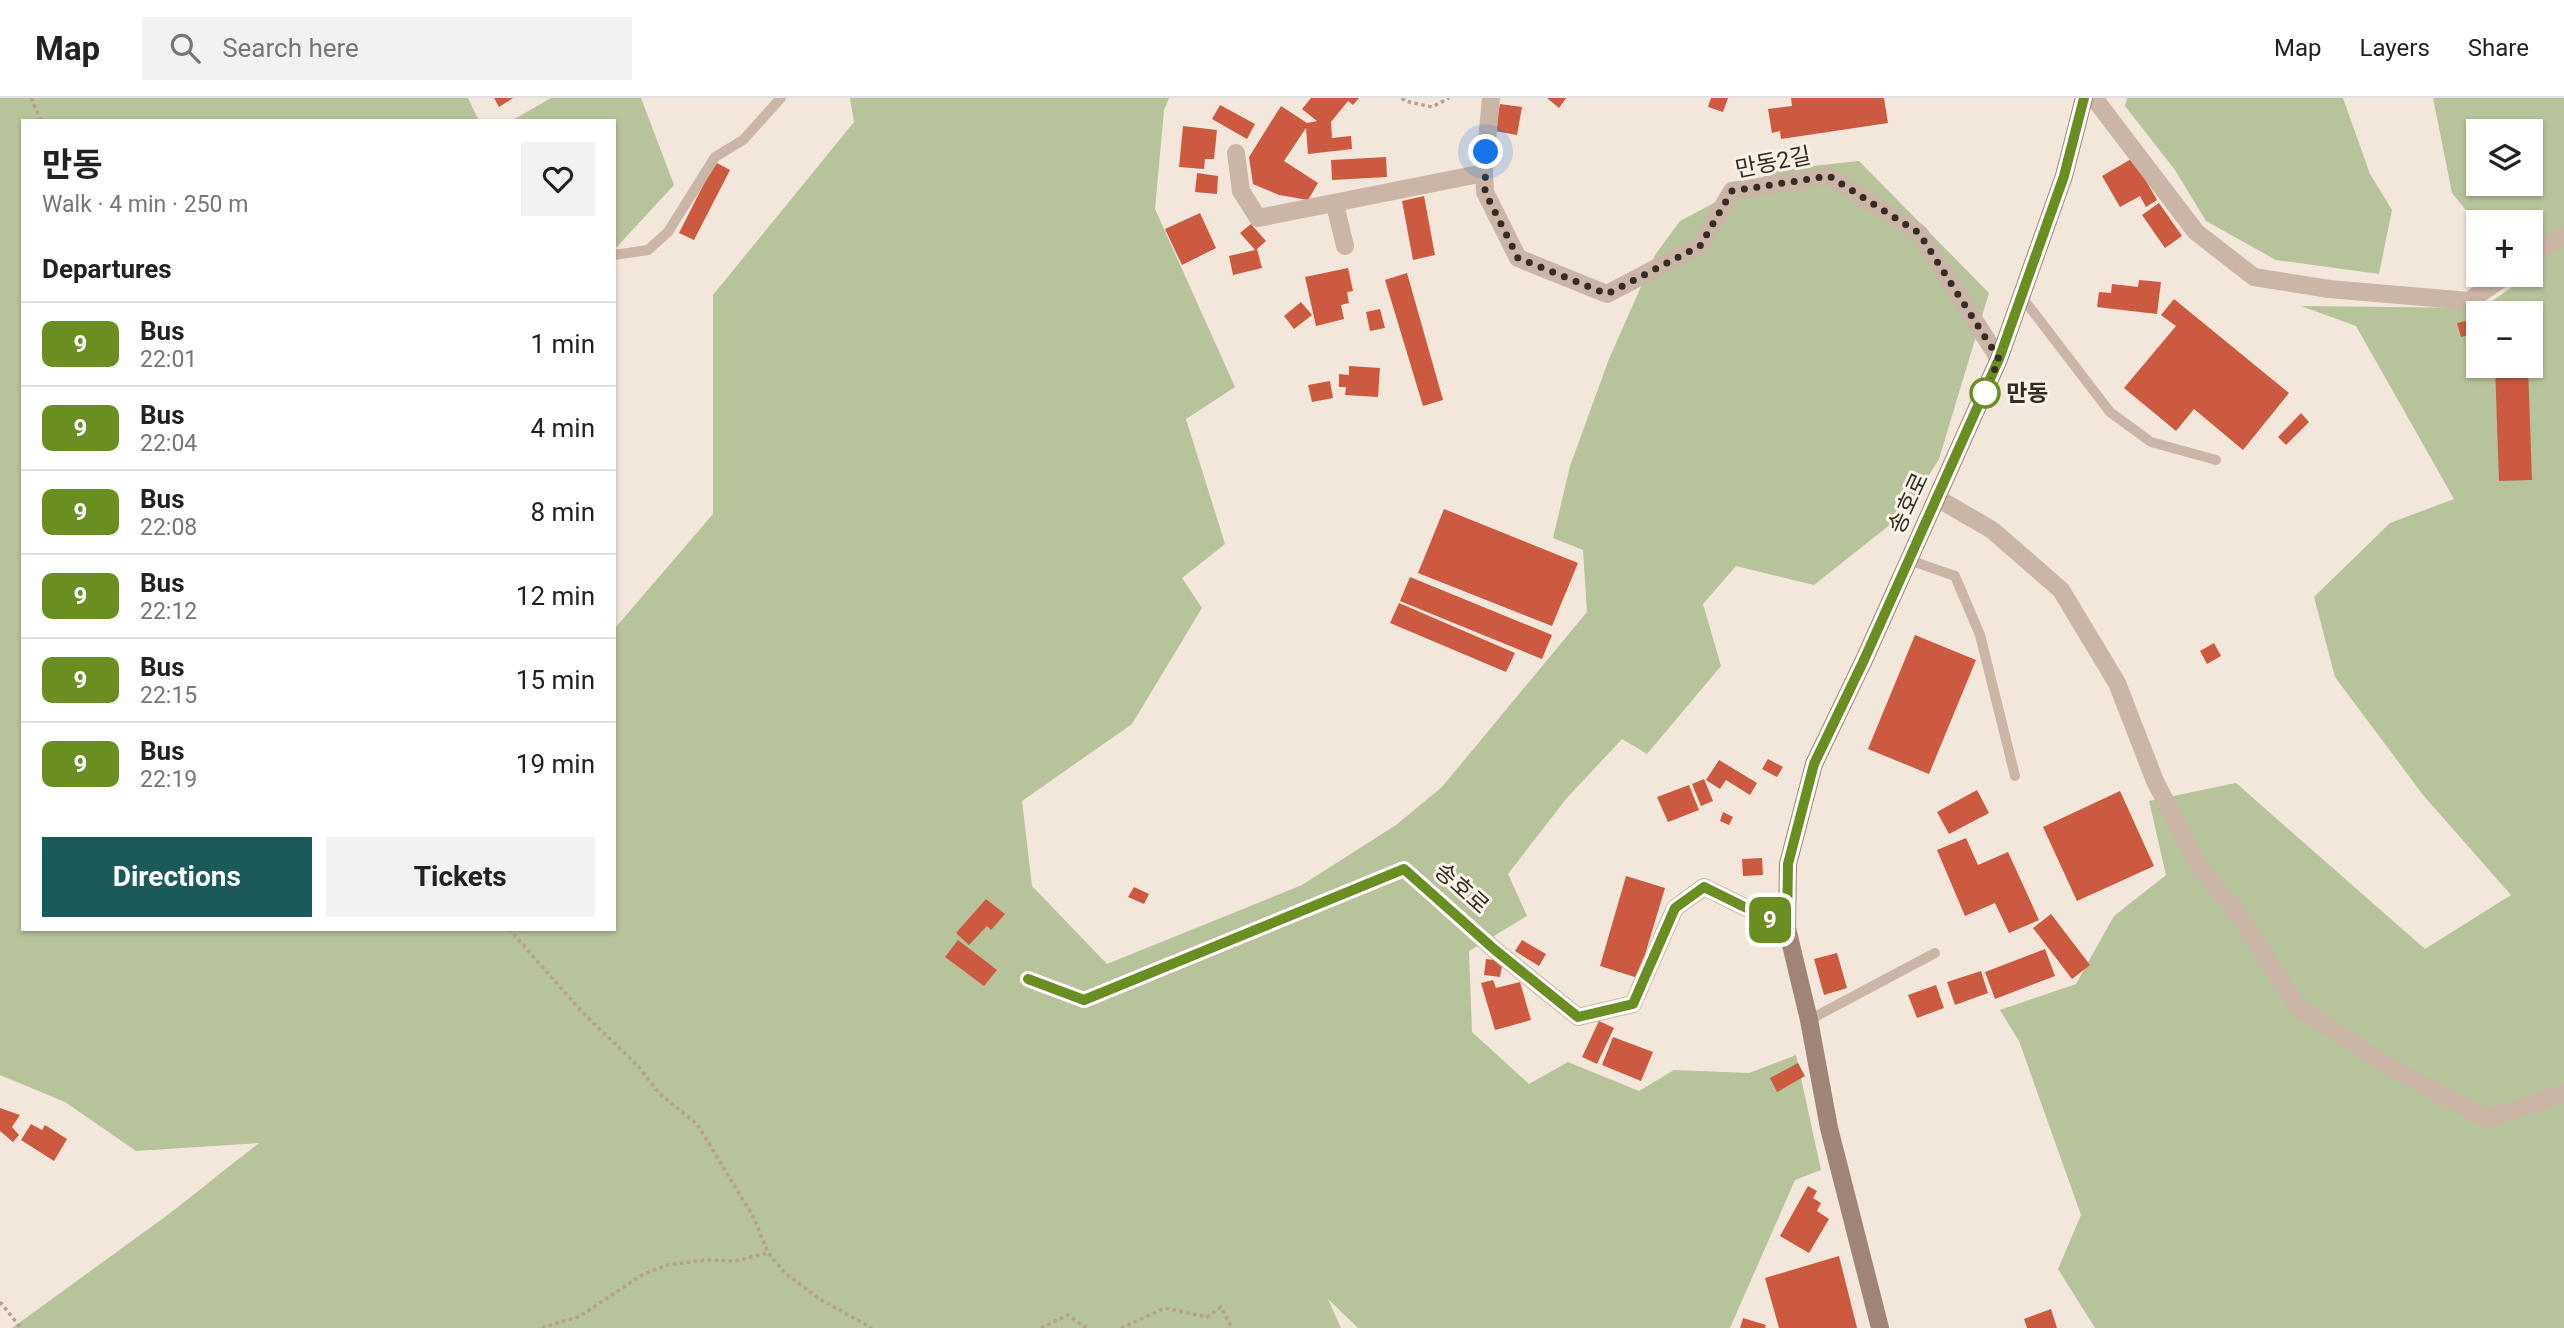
<!DOCTYPE html>
<html lang="en">
<head>
<meta charset="utf-8">
<style>
  :root { --surface:#fff; --page:#f2f2f2; --text:#222; --muted:#767676; --line:#e0e0e0; --accent:#1b5a5b }
  body { margin:0; font-family:Roboto,"Noto Sans KR",sans-serif; background:var(--page); color:var(--text); height:100vh; display:flex; flex-direction:column; font-size:26px; white-space:nowrap }
  * { box-sizing:border-box; margin:0 }
  p { font-size:23px; color:var(--muted) }
  .icon { flex:none; width:38px; height:38px; fill:none; stroke:currentColor; stroke-width:2; stroke-linecap:round; stroke-linejoin:round }
  .map { position:relative; flex:1; overflow:hidden }
  .panel { position:absolute; left:21px; top:21px; width:595px; height:812px; display:flex; flex-direction:column; background:var(--surface); border-radius:0px; box-shadow:0 2px 5px #0004 }
  .panel>* { flex:none }
  .badge { padding:0 14px; border-radius:10px; font-size:24px; line-height:46px }
  .buttons { position:absolute; left:2466px; top:21px; display:grid; gap:14px }
  .buttons a { display:grid; place-items:center; width:77px; height:77px; border-radius:0px; background:var(--surface); box-shadow:0 2px 5px #0004; font-size:35px }
  .you { position:absolute; width:35px; height:35px; margin:-18px; border:5px solid #fff; border-radius:50%; background:#1a73e8; box-shadow:0 0 0 10px #1a73e833 }
  .map>.badge { position:absolute; translate:-50% -50%; box-shadow:0 0 0 4px #fff }
  h2 { padding:0 21px; font-size:26px; line-height:63px }
  .round { display:grid; place-items:center; flex:none; width:74px; height:74px; border-radius:0px; background:var(--page) }
  .overview { display:flex; align-items:center; justify-content:space-between; height:119px; padding:0 21px }
  h1 { font-size:33px; font-weight:700; line-height:52px }
  .cta { display:flex; gap:14px; margin-top:auto; padding:14px 21px }
  .cta a { flex:1; height:80px; border-radius:0px; background:var(--accent); color:#fff; font-size:28px; font-weight:700; line-height:80px; text-align:center }
  .cta a+a { background:var(--page); color:var(--text) }
  ul { padding:0; list-style:none }
  li { display:flex; align-items:center; gap:21px; height:84px; padding:0 21px; border-top:2px solid var(--line) }
  li div { flex:1 }
  li b { display:block; font-size:26px }
  li em { font-style:normal }
  li .badge { min-width:77px; font-weight:700; text-align:center }
  header { display:flex; align-items:center; gap:42px; box-sizing:border-box; height:98px; padding:0 35px; background:var(--surface); border-bottom:2px solid var(--line) }
  header strong { font-size:33px }
  nav { display:flex; gap:38px; margin-inline-start:auto; font-size:24px }
  .search { width:490px; height:63px; background:var(--page); display:flex; align-items:center; gap:18px; box-sizing:border-box; padding:0 24px; border-radius:0px; color:var(--muted); font-size:26px }
  .map>svg:first-child { display:block }
  .green { fill:#b7c39a; fill-rule:evenodd }
  .building { fill:#cb5a41 }
  .lines { fill:none; stroke-linecap:round; stroke-linejoin:round }
  .path { stroke:#b79f90; stroke-width:3.5; stroke-dasharray:3.5 3.5; stroke-linecap:butt }
  .service { stroke:#cbb5a6; stroke-width:10 }
  .minor { stroke:#cbb5a6; stroke-width:18 }
  .secondary { stroke:#9f8477; stroke-width:18 }
  .line-casing { stroke:#fff; stroke-width:16 }
  .line { stroke:#6b8e23; stroke-width:10 }
  .walk { stroke:#372b27; stroke-width:7; stroke-dasharray:0 12.6 }
  .stop-dot { fill:#fff; stroke:#6b8e23; stroke-width:3.5 }
  .labels { text-anchor:middle; stroke-width:6; stroke-linejoin:round; paint-order:stroke }
  .street-label { font-size:23px; fill:#372b27; stroke:#faf1e7 }
  .stop-label { font-size:23px; font-weight:bold; fill:#372b27; stroke:#faf1e7; text-anchor:start }
</style>
</head>
<body>
<header>
<strong>Map</strong>
<div class="search"><svg class="icon" aria-label="search" viewBox="0 0 24 24"><circle cx="10" cy="10" r="6"/><path d="M15 15l6 6"/></svg>Search here</div>
<nav><a>Map</a><a>Layers</a><a>Share</a></nav>
</header>
<div class="map">
<svg width="2564" height="1230" viewBox="0 0 2564 1230">
  <rect width="100%" height="100%" fill="#f3e6db"/>
  <g class="green">
    <path d="M0,0H468L479,23H23V831H614V515L616,529L713,416V197L854,24L850,0H1169L1164,12L1155,111L1235,289L1186,321L1225,446L1182,480L1202,510L1132,626L1022,703L1032,788L1107,866L1302,787L1396,727L1442,689L1587,514L1583,452L1553,440L1570,368L1609,261L1655,157L1680,123L1776,72L1859,63L1989,195L1939,361L1906,414L1814,487L1736,468L1703,506L1721,568L1647,656L1622,641L1566,701L1508,776L1527,818L1469,853L1472,934L1529,986L1568,964L1639,993L1674,972L1749,975L1796,957L1821,1072L1795,1082L1730,1230H1358L1328,1201L1341,1230H12L169,1116L259,1045L136,1053L65,1004L0,977Z"/>
    <path d="M551,0H641L674,87L614,152V23H511Z"/>
    <path d="M2127,0H2343L2370,76L2392,112L2379,176L2276,162L2206,123L2175,72L2125,8Z"/>
    <path d="M2433,0H2564V1230H2095L2058,1171L2081,1117L2019,943L2000,912L2076,886L2114,818L2166,777L2149,703L2236,685L2425,851L2511,797L2423,697L2335,579L2314,499L2390,425L2454,401L2356,228L2301,208L2482,210L2522,182L2519,177H2530V124H2478V127L2452,95ZM2478,33H2530V86H2478ZM2478,215H2530V268H2478Z"/>
  </g>
  <g class="building">
    <path d="M494,0H513L499,9Z"/>
    <path d="M1311,0H1359L1353,7L1348,3L1331,24L1332,40L1351,38L1352,51L1308,56L1306,30L1284,63L1318,85L1308,102L1279,97L1253,86L1249,59L1281,8L1307,25L1317,23L1302,11Z"/>
    <path d="M1547,0H1566L1559,10Z"/>
    <path d="M1711,0H1728L1723,14L1708,9Z"/>
    <path d="M1791,0H1884L1888,25L1781,41L1780,33L1772,35L1768,11L1792,8Z"/>
    <path d="M1500,6L1522,9L1517,37L1495,33Z"/>
    <path d="M1220,7L1255,26L1247,41L1212,21Z"/>
    <path d="M1183,28L1217,32L1214,61H1205L1204,71L1179,69Z"/>
    <path d="M1386,59L1387,79L1332,82L1331,62Z"/>
    <path d="M2133,60L2157,102L2146,109L2140,98L2120,109L2102,78Z"/>
    <path d="M715,64L730,72L694,142L679,135Z"/>
    <path d="M1197,75L1218,78L1217,96L1195,94Z"/>
    <path d="M1424,98L1435,157L1413,162L1402,103Z"/>
    <path d="M2159,105L2182,138L2165,150L2142,117Z"/>
    <path d="M1200,115L1216,150L1182,167L1165,131Z"/>
    <path d="M1251,126L1266,143L1257,151L1262,170L1233,177L1229,158L1255,152L1240,135Z"/>
    <path d="M1348,170L1353,193L1347,194L1349,205L1341,207L1344,221L1316,228L1305,179Z"/>
    <path d="M1407,175L1443,302L1423,308L1385,182Z"/>
    <path d="M2139,182L2161,184L2157,216L2097,209L2099,194L2111,195L2112,186L2138,189Z"/>
    <path d="M2174,201L2289,295L2243,352L2194,311L2176,333L2124,290L2176,228L2161,217Z"/>
    <path d="M1301,204L1312,217L1294,231L1284,218Z"/>
    <path d="M1380,211L1385,230L1370,233L1366,214Z"/>
    <path d="M2478,220V235L2461,239L2457,225Z"/>
    <path d="M1349,268L1380,270L1378,299L1345,297L1346,289H1339V276L1349,277Z"/>
    <path d="M2495,268H2528L2532,382L2499,383Z"/>
    <path d="M1330,283L1333,300L1312,304L1308,287Z"/>
    <path d="M2301,315L2309,324L2286,347L2278,339Z"/>
    <path d="M1444,411L1578,465L1552,528L1418,475Z"/>
    <path d="M1410,479L1552,537L1542,561L1400,503Z"/>
    <path d="M1399,505L1515,555L1506,574L1390,525Z"/>
    <path d="M1915,537L1976,562L1929,676L1868,651Z"/>
    <path d="M2214,545L2221,558L2207,566L2200,553Z"/>
    <path d="M1768,661L1783,669L1777,679L1762,671Z"/>
    <path d="M1719,662L1757,685L1750,697L1726,682L1720,691L1706,682Z"/>
    <path d="M1704,681L1713,703L1701,708L1692,686Z"/>
    <path d="M1689,687L1699,712L1668,724L1657,699Z"/>
    <path d="M1977,692L1989,715L1949,736L1937,714Z"/>
    <path d="M2120,693L2154,768L2077,803L2043,729Z"/>
    <path d="M1723,714L1733,719L1729,727L1720,723Z"/>
    <path d="M1966,740L1978,767L2008,754L2039,822L2009,835L1995,805L1965,818L1937,752Z"/>
    <path d="M1762,760L1763,777L1743,778L1742,761Z"/>
    <path d="M1626,778L1665,790L1638,880L1600,868Z"/>
    <path d="M1134,789L1149,796L1144,806L1128,799Z"/>
    <path d="M986,801L1005,816L991,832L987,828L969,847L956,835Z"/>
    <path d="M2051,816L2090,867L2072,881L2033,830Z"/>
    <path d="M958,842L997,872L984,888L945,859Z"/>
    <path d="M1522,842L1546,856L1539,868L1515,853Z"/>
    <path d="M2045,851L2055,878L1995,901L1985,874Z"/>
    <path d="M1837,855L1847,890L1824,897L1814,861Z"/>
    <path d="M1486,861L1503,863L1500,879L1484,877Z"/>
    <path d="M1981,873L1988,895L1955,907L1947,884Z"/>
    <path d="M1493,882L1496,890L1520,884L1531,922L1495,932L1481,885Z"/>
    <path d="M1936,887L1944,910L1917,920L1908,897Z"/>
    <path d="M1599,923L1614,930L1597,966L1582,959Z"/>
    <path d="M1613,939L1653,954L1641,983L1602,967Z"/>
    <path d="M1798,965L1805,978L1777,994L1770,980Z"/>
    <path d="M0,1010L20,1017L12,1029L19,1037L13,1044L0,1033Z"/>
    <path d="M31,1026L42,1032L45,1027L67,1041L54,1063L21,1042Z"/>
    <path d="M1808,1088L1817,1093L1813,1100L1821,1105L1817,1113L1829,1121L1809,1155L1780,1138Z"/>
    <path d="M1839,1158L1857,1230H1779L1765,1180Z"/>
    <path d="M2051,1211L2057,1230H2027L2024,1221Z"/>
    <path d="M1743,1220L1766,1227L1765,1230H1740Z"/>
  </g>
  <g class="lines">
    <g class="path">
      <path d="M31,0L41,23"/>
      <path d="M1402,0L1405,3L1432,9L1449,0"/>
      <path d="M509,831L582,914L638,968L660,996L697,1026L754,1120L768,1155L786,1176L821,1202L872,1230"/>
      <path d="M0,1204L21,1230"/>
      <path d="M542,1230L580,1218L642,1177L667,1167L706,1162L735,1163L768,1155"/>
      <path d="M1041,1230L1068,1217L1086,1230"/>
      <path d="M1121,1230L1165,1210L1207,1219L1221,1209L1232,1230"/>
    </g>
    <g class="service">
      <path d="M614,157L648,152L668,134L715,59L743,42L781,0"/>
      <path d="M2021,198L2110,314L2151,344L2216,362"/>
      <path d="M1909,462L1955,478L1980,537L2015,678"/>
      <path d="M1809,922L1935,855"/>
    </g>
    <g class="minor">
      <path d="M1491,0L1484,75L1485,94L1518,160L1607,196L1700,147L1732,93L1829,78L1919,135L1999,261"/>
      <path d="M2094,0L2196,134L2254,179L2329,191L2469,203L2507,177"/>
      <path d="M1236,55L1241,93L1258,120L1484,75"/>
      <path d="M1335,107L1345,148"/>
      <path d="M2530,160L2564,137"/>
      <path d="M1937,400L1992,432L2061,492L2117,585L2155,683L2199,769L2237,815L2299,911L2397,973L2488,1021L2564,995"/>
      <path d="M1028,881L1084,902L1404,771L1495,852L1578,919L1633,906L1675,810L1704,789L1787,830"/>
    </g>
    <path class="secondary" d="M1880,1230L1829,1030L1809,922L1787,830L1788,766L1814,666L1864,562L1999,261L2064,78L2084,0"/>
  </g>
  <g class="lines">
    <defs>
      <path id="line" d="M1028,881L1084,902L1404,771L1495,852L1578,919L1633,906L1675,810L1704,789L1787,830L1788,766L1814,666L1864,562L1999,261L2064,78L2084,0"/>
    </defs>
    <use href="#line" class="line-casing"/>
    <use href="#line" class="line"/>
    <path class="walk" d="M1486,54L1485,94L1518,160L1607,196L1700,148L1732,93L1829,78L1919,135L1999,261L1980,306L1985,295"/>
  </g>
  <circle class="stop-dot" cx="1985" cy="295" r="14"/>
  <g class="labels">
    <g class="street-label">
      <text transform="translate(1773 64) rotate(-11)" y="8">만동2길</text>
      <text transform="translate(1908 405) rotate(-65)" y="8">송호로</text>
      <text transform="translate(1462 790) rotate(42)" y="8">송호로</text>
    </g>
    <g class="stop-label">
      <text x="2006" y="303">만동</text>
    </g>
  </g>
</svg>
<div class="buttons">
<a><svg class="icon" aria-label="layers" viewBox="0 0 24 24"><path d="M12 4l9 5-9 5-9-5zM3 14l9 5 9-5"/></svg></a>
<a>+</a>
<a>−</a>
</div>
<div class="you" style="left:1486px;top:54px"></div>
<b class="badge" style="left:1770px;top:822px;background:#6b8e23;color:#fff">9</b>
<section class="panel">
<div class="overview"><div><h1>만동</h1><p>Walk · 4 min · 250 m</p></div><a class="round"><svg class="icon" aria-label="heart" viewBox="0 0 24 24"><path d="M12 20l-8-8c-3-5 5-10 8-4 3-6 11-1 8 4z"/></svg></a></div>
<h2>Departures</h2>
<ul>
<li><span class="badge" style="background:#6b8e23;color:#fff">9</span><div><b>Bus</b><p>22:01</p></div><em>1 min</em></li>
<li><span class="badge" style="background:#6b8e23;color:#fff">9</span><div><b>Bus</b><p>22:04</p></div><em>4 min</em></li>
<li><span class="badge" style="background:#6b8e23;color:#fff">9</span><div><b>Bus</b><p>22:08</p></div><em>8 min</em></li>
<li><span class="badge" style="background:#6b8e23;color:#fff">9</span><div><b>Bus</b><p>22:12</p></div><em>12 min</em></li>
<li><span class="badge" style="background:#6b8e23;color:#fff">9</span><div><b>Bus</b><p>22:15</p></div><em>15 min</em></li>
<li><span class="badge" style="background:#6b8e23;color:#fff">9</span><div><b>Bus</b><p>22:19</p></div><em>19 min</em></li>
</ul>
<div class="cta"><a>Directions</a><a>Tickets</a></div>
</section>
</div>
</body>
</html>
